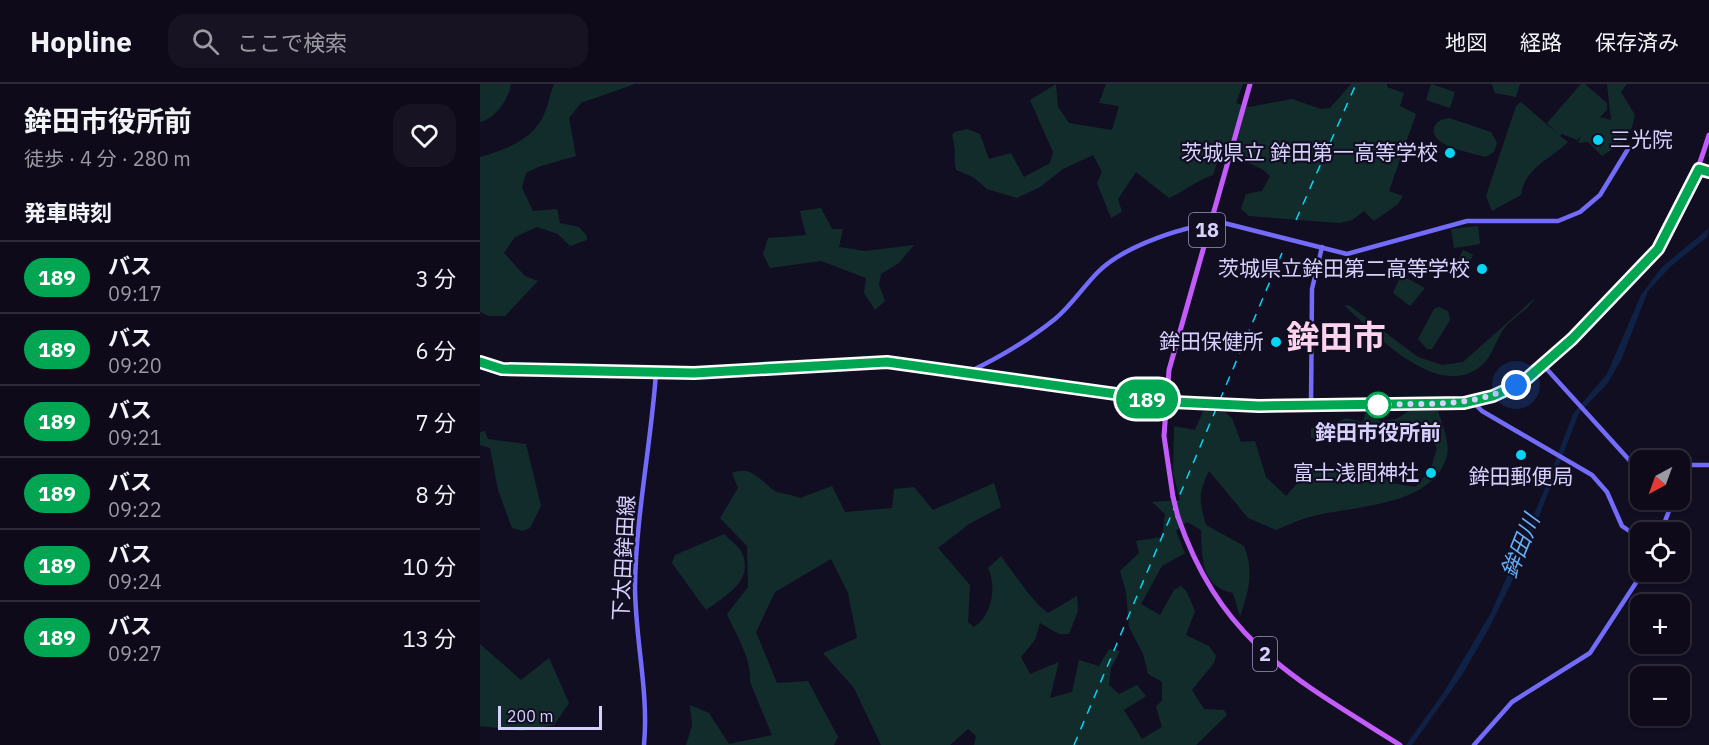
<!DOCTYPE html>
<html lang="ja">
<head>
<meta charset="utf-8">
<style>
  :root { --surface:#0e0a1a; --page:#171323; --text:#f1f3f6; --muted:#9b9aa2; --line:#2e2b39 }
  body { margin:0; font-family:"IBM Plex Sans","Noto Sans JP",sans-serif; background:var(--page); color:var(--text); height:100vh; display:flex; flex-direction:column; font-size:22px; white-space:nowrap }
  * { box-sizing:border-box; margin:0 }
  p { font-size:20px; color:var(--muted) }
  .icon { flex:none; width:33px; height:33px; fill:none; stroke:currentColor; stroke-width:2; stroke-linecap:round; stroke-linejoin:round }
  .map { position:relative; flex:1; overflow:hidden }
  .sheet { display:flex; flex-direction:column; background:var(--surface); width:480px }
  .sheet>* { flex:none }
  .badge { padding:0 12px; border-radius:20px; font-size:21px; line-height:39px }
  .needle { width:39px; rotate:221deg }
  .fabs { position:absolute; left:1150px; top:366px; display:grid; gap:12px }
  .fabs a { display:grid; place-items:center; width:60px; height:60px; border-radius:12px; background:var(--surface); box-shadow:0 2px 4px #0004,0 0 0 2px var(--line); font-size:30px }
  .scale { position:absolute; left:18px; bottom:15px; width:104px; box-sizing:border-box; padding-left:6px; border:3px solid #d7d1fe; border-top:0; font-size:16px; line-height:21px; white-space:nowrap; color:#d7d1fe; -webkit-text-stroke:4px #120e22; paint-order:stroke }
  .you { position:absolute; width:30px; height:30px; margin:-15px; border:4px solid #fff; border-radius:50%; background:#1a73e8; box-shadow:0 0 0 9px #1a73e833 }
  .map>.badge { position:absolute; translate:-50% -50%; box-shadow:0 0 0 3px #fff }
  h2 { padding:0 24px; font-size:22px; line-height:54px }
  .round { display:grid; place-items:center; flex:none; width:63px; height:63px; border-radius:18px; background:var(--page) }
  .overview { display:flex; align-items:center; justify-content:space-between; height:102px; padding:0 24px }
  h1 { font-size:28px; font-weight:700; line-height:45px }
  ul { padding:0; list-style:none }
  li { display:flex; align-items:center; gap:18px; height:72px; padding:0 24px; border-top:2px solid var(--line) }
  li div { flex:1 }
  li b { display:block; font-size:22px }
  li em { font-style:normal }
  li .badge { min-width:66px; font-weight:700; text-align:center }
  header { display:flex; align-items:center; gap:36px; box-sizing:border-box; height:84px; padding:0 30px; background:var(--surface); border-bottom:2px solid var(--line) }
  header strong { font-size:28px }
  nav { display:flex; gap:33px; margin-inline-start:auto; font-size:21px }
  .search { width:420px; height:54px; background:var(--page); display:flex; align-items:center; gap:15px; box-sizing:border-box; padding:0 21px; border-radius:18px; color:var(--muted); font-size:22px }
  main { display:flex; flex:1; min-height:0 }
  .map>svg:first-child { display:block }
  .green { fill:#122c2c }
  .water { fill:#0f2246 }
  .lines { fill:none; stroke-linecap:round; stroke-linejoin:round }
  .secondary { stroke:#736bfa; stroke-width:4.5 }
  .primary { stroke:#c35cfa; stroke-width:5 }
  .rail { stroke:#08d5f3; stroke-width:1.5; stroke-dasharray:9 8; stroke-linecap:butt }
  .primary-bridge { stroke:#c35cfa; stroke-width:5 }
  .line-casing { stroke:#fff; stroke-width:14 }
  .line { stroke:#00a651; stroke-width:9 }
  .walk { stroke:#d7d1fe; stroke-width:6; stroke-dasharray:0 10.8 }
  .poi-dot { fill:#08d5f3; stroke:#120e22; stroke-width:2 }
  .stop-dot { fill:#fff; stroke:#00a651; stroke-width:3 }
  .labels { text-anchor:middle; stroke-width:4.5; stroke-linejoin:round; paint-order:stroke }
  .shield { fill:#120e22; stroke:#9c96bc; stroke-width:1.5 }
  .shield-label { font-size:20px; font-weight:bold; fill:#d7d1fe }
  .poi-label { font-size:21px; fill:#d7d1fe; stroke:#120e22; text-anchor:end }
  .stop-label { font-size:21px; font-weight:bold; fill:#d7d1fe; stroke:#120e22 }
  .street-label { font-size:21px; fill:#d7d1fe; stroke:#120e22 }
  .water-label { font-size:22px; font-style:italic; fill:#63b0fa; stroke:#120e22 }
  .town-label { font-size:33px; font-weight:bold; fill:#fed3ed; stroke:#120e22 }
</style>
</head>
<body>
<header>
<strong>Hopline</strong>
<div class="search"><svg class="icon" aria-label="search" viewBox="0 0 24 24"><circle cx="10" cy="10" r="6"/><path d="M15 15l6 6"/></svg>ここで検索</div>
<nav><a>地図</a><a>経路</a><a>保存済み</a></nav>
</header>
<main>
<section class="sheet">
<div class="overview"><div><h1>鉾田市役所前</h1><p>徒歩 · 4 分 · 280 m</p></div><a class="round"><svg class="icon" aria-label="heart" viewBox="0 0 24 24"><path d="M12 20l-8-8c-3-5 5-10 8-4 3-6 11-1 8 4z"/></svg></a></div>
<h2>発車時刻</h2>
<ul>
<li><span class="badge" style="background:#00a651;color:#fff">189</span><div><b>バス</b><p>09:17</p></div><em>3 分</em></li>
<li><span class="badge" style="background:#00a651;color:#fff">189</span><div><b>バス</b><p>09:20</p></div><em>6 分</em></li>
<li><span class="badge" style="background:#00a651;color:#fff">189</span><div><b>バス</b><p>09:21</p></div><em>7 分</em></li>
<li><span class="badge" style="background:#00a651;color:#fff">189</span><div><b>バス</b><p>09:22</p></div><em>8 分</em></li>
<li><span class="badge" style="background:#00a651;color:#fff">189</span><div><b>バス</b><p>09:24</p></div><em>10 分</em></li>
<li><span class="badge" style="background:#00a651;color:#fff">189</span><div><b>バス</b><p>09:27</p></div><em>13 分</em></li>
</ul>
</section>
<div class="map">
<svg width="1229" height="661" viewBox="0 0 1229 661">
  <rect width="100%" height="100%" fill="#120e22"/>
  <g class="green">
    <path d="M0,0H31C29,15 15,35 0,38Z"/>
    <path d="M74,0H155L101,19L89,34L96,72L58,83L46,89L42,104L53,127L77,125L80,139L99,143L107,152V156L90,162L78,150L57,143L35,153L24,169L45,192L58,197L25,232H9L0,228V73C27,65 54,56 65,28C69,19 70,9 74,0Z"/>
    <path d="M576,0L578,23L589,39L632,46L639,22L619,19L626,0H763L756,19L769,23L812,15L841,25L850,24L871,0H907V3L924,9L920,22L936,30L909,107L923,112L918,120L894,137L884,127L872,136L859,139L769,132L761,125L766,110L782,107L790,92L782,85L741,67L733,91C717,96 705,107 689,114L656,88L638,115L642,128L631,134L617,99L622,88L613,71L583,85L560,103L537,114L507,105L493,93L476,86C473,74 477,68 472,52L474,48L487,45L500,50L509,75L531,69L544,93L570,79L573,68L550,16Z"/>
    <path d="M951,0L975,8L970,24L946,16Z"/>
    <path d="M1012,0H1040L1036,13L1015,9Z"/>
    <path d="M1101,0H1105L1127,19V26L1120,33L1131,36L1127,0H1147L1141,8L1155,31C1149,58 1144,58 1122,72L1108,58L1098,59L1101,52L1097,56L1082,50L1080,52L1088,58C1070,76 1045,83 1041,111L1012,127L1006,112L1036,22L1041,18L1079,51L1067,39Z"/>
    <path d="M969,34L1011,48L1017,59L1014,68L1006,73C993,69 950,63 954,44C956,37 963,35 969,34Z"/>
    <path d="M341,124L352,145H363L359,163L385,167L434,161L419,179L401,190L399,201L405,217L395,226L384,209L386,194L341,177L290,184L283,170L288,154L326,151L320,127Z"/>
    <path d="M998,142L1000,160L974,164L971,145Z"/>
    <path d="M983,166L993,171L984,190L974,185Z"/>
    <path d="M921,191L945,204L930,222L913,209Z"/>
    <path d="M1055,214C1050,225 1031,234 1023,246C1016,256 1011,274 1002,281C959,319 895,250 864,221L870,222L938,273L962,281L983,278Z"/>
    <path d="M959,223L968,227L970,236L952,265H947L938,255L954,225Z"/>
    <path d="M886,326L900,337L916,335L929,327H958C962,340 970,358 967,372C952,425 869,421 826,434C816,437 806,442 796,446L768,434L729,387C718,410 719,416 726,441L764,462C774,487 769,507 760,532L753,509C720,503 722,471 721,446L707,438L696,447L705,469L682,482L661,520L680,531L694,506L701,502L707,508L715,527L706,551L729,562L736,572L734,579L712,606L724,625L744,626L747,631L716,661H494L496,652L488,645L470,661H401L374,604L343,569L377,554L368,509L351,475L295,508L276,548L297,599L328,597L358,653L354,661H206L212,642L210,621L229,629L249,660L292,651L270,598C272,575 256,551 247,530L268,503L267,462L240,434L258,404L252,389C271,381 279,395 293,406C299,410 312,410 320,414L352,402L365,428L412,424L414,405L434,403L453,426L514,399L521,423L489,440L458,464L490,501L488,538L494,543C512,532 517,502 508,484L521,472C532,487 554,520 568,529L597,512L598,527L589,550H579L560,539L555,556L541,573L550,590L579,578L570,614L592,608L599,576L619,582L629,565L640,567L631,584L629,601L639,610L657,601L666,612L644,626L662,655L682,643L676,622L682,617V598L668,590L663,570L649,543L646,508L640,487L659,469L656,457L682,453L685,430L672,418L700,416L693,389L694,342L715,346L723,327L745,328L752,334L761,358L775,357L786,393L806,412L831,383L862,387L886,383L912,399L936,403L951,384L957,364C930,323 897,344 860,358L852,351L842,358L831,353V345L847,337L853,340L866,334L883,338Z"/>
    <path d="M5,347L8,355L46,360L61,422L50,444L43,447L32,444L18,406L10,364L0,361V348Z"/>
    <path d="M244,450C249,455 257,461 261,467C276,496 245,512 226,526L192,479L195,471Z"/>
    <path d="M0,560L41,596L69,574L89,619L74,641L42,647L0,642Z"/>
  </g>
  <path class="water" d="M1229,144L1227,153L1190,183L1168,207L1141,276L1127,300L1099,329L1041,479L1009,544L982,591L932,661H926L964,608L1011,529L1064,407L1093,330L1127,290L1161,211L1182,183Z"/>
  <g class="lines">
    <g class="secondary">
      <path d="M1064,282L1161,389"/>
      <path d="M489,288C518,274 549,256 575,235C591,222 603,203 618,188C644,162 707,140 744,139L867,170L987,137H1078L1100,128L1120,111L1148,65"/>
      <path d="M993,318L1002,327L1112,391L1127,408L1142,442L1161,455"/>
      <path d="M831,321L832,205L842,163"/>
      <path d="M1200,381H1229"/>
      <path d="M1181,448L1193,416"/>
      <path d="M164,661C169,608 155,555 155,502C156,431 171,360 176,289"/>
      <path d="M994,661L1032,618L1110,569L1163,488"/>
    </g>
    <g class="primary">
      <path d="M1219,85L1229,88"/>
      <path d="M0,278L22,285L214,289L407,278L685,317L733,320"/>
      <path d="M747,321L984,319C1046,309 1085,262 1127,220C1144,202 1165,184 1179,163C1202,128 1217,90 1229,51"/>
      <path d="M693,413L684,352L689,286L770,0"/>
      <path d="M698,433C741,558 815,595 920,661"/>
    </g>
    <g class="rail">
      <path d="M816,136L876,0"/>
      <path d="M594,661L802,169"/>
    </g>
    <g class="primary-bridge">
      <path d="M733,320L747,321"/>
      <path d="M693,413L698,433"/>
    </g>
  </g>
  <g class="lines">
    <defs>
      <path id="line" d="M0,278L22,285L214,289L407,278L693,318L779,322L984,319L1013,312L1043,298L1092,255L1178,165L1219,85L1229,88"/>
    </defs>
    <use href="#line" class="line-casing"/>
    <use href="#line" class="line"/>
    <path class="walk" d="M898,321C949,318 989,325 1036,301"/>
  </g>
  <g class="poi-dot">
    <circle cx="1118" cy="56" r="6"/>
    <circle cx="970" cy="69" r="6"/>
    <circle cx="1002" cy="185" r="6"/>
    <circle cx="796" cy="258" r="6"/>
    <circle cx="1041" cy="371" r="6"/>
    <circle cx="951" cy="389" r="6"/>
  </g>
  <circle class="stop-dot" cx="898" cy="321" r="12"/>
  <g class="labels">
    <g class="shield">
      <rect x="709" y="129" width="36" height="34" rx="4.5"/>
      <rect x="773" y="553" width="24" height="34" rx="4.5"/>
    </g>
    <g class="shield-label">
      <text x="727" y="153">18</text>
      <text x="785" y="577">2</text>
    </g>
    <g class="poi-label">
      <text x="1130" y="63" text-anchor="start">三光院</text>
      <text x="958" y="76">茨城県立 鉾田第一高等学校</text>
      <text x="990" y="192">茨城県立鉾田第二高等学校</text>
      <text x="784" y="265">鉾田保健所</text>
      <text x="939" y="396">富士浅間神社</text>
      <text x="1041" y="400" text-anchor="middle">鉾田郵便局</text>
    </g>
    <g class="stop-label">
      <text x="898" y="356">鉾田市役所前</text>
    </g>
    <g class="street-label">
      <text transform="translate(144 474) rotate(-87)" y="7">下太田鉾田線</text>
    </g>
    <g class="water-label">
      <text transform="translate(1040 462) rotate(-68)" y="8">鉾田川</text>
    </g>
    <g class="town-label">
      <text x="856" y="265">鉾田市</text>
    </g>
  </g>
</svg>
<div class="fabs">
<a><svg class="needle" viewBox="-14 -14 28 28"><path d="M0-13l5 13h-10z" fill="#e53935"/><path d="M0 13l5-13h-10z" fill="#9b9aa2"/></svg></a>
<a><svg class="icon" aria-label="locate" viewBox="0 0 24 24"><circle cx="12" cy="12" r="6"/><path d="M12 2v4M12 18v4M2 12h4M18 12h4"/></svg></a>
<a>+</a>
<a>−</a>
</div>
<div class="scale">200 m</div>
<div class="you" style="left:1036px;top:301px"></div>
<b class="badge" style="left:667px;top:315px;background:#00a651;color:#fff">189</b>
</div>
</main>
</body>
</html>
